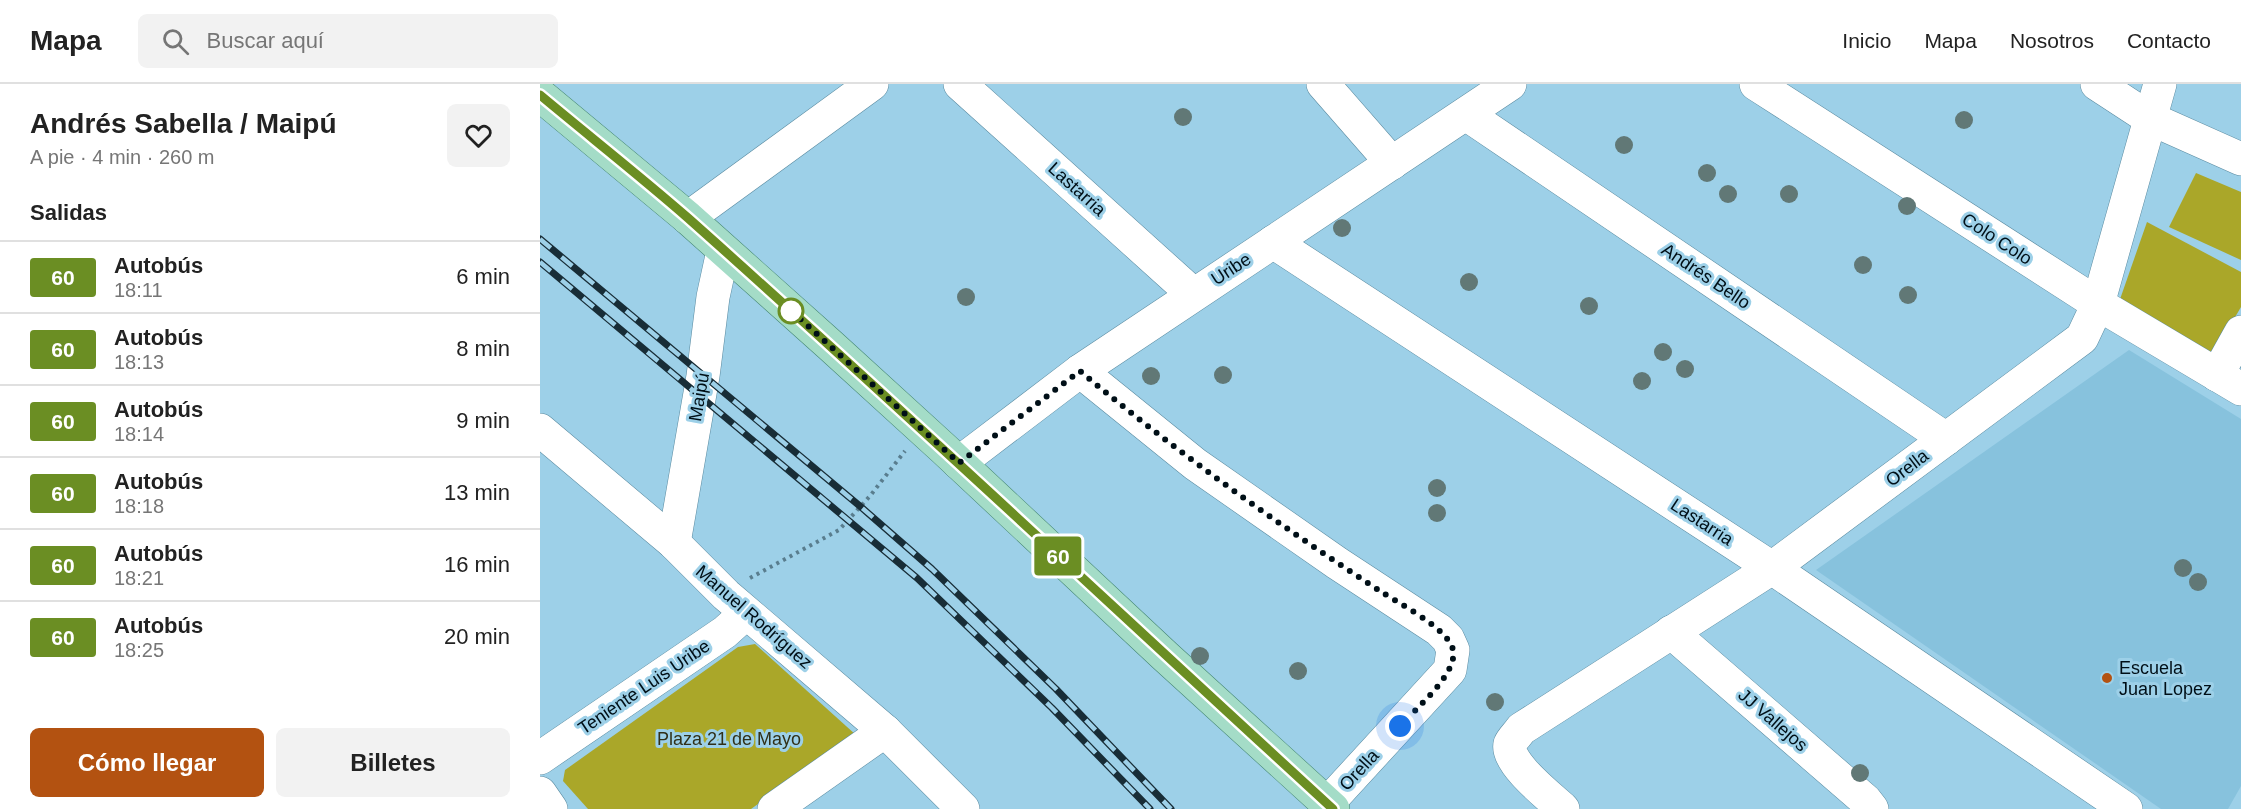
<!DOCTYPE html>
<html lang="es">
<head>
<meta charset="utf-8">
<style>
  :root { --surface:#fff; --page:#f2f2f2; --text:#222; --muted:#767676; --line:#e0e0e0; --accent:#b35211 }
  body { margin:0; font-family:Helvetica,sans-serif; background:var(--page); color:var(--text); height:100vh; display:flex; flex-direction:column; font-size:22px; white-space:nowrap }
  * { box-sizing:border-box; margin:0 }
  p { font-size:20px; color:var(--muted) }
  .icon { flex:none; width:33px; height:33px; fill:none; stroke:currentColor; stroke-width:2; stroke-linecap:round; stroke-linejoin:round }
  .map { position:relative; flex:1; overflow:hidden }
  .side { display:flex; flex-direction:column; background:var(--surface); width:540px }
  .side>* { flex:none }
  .badge { padding:0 12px; border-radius:4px; font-size:21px; line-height:39px }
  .you { position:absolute; width:30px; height:30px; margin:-15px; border:4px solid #fff; border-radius:50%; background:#1a73e8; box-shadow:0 0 0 9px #1a73e833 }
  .map>.badge { position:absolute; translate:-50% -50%; box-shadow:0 0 0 3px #fff }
  h2 { padding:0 30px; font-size:22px; line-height:54px }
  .round { display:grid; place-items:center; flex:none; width:63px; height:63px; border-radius:9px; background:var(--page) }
  .headline { display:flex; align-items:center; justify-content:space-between; height:102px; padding:0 30px }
  h1 { font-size:28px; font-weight:800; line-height:45px }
  .primary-button { display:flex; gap:12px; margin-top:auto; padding:12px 30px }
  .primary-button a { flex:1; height:69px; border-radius:9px; background:var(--accent); color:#fff; font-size:24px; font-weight:800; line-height:69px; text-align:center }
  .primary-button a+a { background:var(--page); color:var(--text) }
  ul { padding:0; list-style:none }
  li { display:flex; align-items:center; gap:18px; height:72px; padding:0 30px; border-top:2px solid var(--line) }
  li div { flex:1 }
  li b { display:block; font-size:22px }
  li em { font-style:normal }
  li .badge { min-width:66px; font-weight:700; text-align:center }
  header { display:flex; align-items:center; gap:36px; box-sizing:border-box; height:84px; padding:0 30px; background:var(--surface); border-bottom:2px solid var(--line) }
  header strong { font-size:28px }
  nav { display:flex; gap:33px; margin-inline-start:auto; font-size:21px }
  .search { width:420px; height:54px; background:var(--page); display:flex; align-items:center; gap:15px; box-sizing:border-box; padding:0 21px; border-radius:9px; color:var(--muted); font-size:22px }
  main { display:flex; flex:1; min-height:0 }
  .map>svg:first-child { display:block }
  .built { fill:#87c2dd }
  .green { fill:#aaa729 }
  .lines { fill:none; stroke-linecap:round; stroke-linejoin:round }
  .minor-casing { stroke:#5a8ba1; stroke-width:34 }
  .major-casing { stroke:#438571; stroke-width:34 }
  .path { stroke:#597d8e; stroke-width:4; stroke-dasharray:3 4.5; stroke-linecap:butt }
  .minor { stroke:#fff; stroke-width:33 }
  .major { stroke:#a4dcc7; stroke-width:33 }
  .rail-casing { stroke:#182d37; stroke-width:7 }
  .rail { stroke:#9dd0e8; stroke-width:4.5; stroke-dasharray:14; stroke-linecap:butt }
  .tree { fill:#617876 }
  .line-casing { stroke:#fff; stroke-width:14 }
  .line { stroke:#6b8e23; stroke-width:9 }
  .walk { stroke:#000f17; stroke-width:6; stroke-dasharray:0 10.8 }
  .stop-dot { fill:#fff; stroke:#6b8e23; stroke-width:3 }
  .poi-dot { fill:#b35211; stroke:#9dd0e8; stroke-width:2 }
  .labels { text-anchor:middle; stroke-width:6; stroke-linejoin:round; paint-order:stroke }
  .street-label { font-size:18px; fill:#000f17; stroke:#9dd0e8 }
  .poi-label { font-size:18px; fill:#000f17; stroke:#9dd0e8; text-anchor:start }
  .park-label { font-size:18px; fill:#303019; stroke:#9dd0e8 }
</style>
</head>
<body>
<header>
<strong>Mapa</strong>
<div class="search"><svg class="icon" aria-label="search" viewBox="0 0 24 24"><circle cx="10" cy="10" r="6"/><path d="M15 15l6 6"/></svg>Buscar aquí</div>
<nav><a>Inicio</a><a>Mapa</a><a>Nosotros</a><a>Contacto</a></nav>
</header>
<main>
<section class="side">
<div class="headline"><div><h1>Andrés Sabella / Maipú</h1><p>A pie · 4 min · 260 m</p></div><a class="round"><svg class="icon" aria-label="heart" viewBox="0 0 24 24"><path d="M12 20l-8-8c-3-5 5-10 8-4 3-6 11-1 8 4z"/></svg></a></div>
<h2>Salidas</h2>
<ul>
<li><span class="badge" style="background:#6b8e23;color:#fff">60</span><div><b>Autobús</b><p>18:11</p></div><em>6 min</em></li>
<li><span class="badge" style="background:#6b8e23;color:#fff">60</span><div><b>Autobús</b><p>18:13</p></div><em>8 min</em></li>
<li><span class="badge" style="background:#6b8e23;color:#fff">60</span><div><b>Autobús</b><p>18:14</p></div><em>9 min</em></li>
<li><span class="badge" style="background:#6b8e23;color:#fff">60</span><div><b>Autobús</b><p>18:18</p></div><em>13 min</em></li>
<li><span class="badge" style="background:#6b8e23;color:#fff">60</span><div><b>Autobús</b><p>18:21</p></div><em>16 min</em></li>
<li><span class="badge" style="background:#6b8e23;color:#fff">60</span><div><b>Autobús</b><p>18:25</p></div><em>20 min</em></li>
</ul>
<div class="primary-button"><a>Cómo llegar</a><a>Billetes</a></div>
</section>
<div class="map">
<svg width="1701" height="725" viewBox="0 0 1701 725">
  <rect width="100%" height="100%" fill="#9dd0e8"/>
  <path class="built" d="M1589,266L1701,335V702L1688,725H1621L1276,486Z"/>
  <g class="green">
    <path d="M1656,89L1701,108V176L1629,143Z"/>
    <path d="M1607,138L1701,188V223L1670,276L1578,221Z"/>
    <path d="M215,560L316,651L211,725H48L23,697L25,686L198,563Z"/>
  </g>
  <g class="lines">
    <defs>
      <g id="minor">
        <path d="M420,0L653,210"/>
        <path d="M783,0L852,79"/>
        <path d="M1216,0L1558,220L1701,305"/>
        <path d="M1557,0L1609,34L1701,75"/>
        <path d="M926,30L1406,355"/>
        <path d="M148,134L332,0"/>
        <path d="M733,158L1232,484L1586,725"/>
        <path d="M540,287L655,380L797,479L899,546L908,555L913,566L910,586L787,720"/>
        <path d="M1677,291L1701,248"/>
        <path d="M0,346L134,459L186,511L345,647L423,725"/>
        <path d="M419,379L540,287L970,0"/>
        <path d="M134,459L163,292L173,213L183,167"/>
        <path d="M1131,548L1325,716L1332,725"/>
        <path d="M0,674L185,548L206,529"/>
        <path d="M0,709L11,725"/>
        <path d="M234,725L345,647"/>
        <path d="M1023,725C1010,713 965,678 970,660C972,655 978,650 981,645L1232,484L1542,254L1558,220L1620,0"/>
      </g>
      <path id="major" d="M0,11L148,134L290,261L404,365L625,572L793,725"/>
    </defs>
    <use href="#minor" class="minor-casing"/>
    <use href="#major" class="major-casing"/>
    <path class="path" d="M210,494L299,446L330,412L365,367"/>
    <use href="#minor" class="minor"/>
    <use href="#major" class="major"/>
    <defs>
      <g id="rail">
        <path d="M0,155L321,423L392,485L516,605L631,725"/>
        <path d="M0,178L377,494L512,624L610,725"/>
      </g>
    </defs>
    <use href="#rail" class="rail-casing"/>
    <use href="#rail" class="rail"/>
  </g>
  <g class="tree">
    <circle cx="643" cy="33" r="9"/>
    <circle cx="1424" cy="36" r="9"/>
    <circle cx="1084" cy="61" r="9"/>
    <circle cx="1167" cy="89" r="9"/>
    <circle cx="1188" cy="110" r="9"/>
    <circle cx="1249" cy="110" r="9"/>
    <circle cx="1367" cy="122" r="9"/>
    <circle cx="802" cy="144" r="9"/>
    <circle cx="1323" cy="181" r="9"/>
    <circle cx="929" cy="198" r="9"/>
    <circle cx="1368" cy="211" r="9"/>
    <circle cx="426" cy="213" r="9"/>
    <circle cx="1049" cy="222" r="9"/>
    <circle cx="1123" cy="268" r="9"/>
    <circle cx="1145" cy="285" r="9"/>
    <circle cx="683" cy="291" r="9"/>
    <circle cx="611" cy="292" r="9"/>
    <circle cx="1102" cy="297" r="9"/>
    <circle cx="897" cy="404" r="9"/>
    <circle cx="897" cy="429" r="9"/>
    <circle cx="1643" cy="484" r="9"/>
    <circle cx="1658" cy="498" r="9"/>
    <circle cx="660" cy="572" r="9"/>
    <circle cx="758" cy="587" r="9"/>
    <circle cx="955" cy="618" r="9"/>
    <circle cx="1320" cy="689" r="9"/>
  </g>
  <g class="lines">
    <defs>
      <path id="line" d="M0,11C49,52 100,92 148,134C366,328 578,528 793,725"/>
    </defs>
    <use href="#line" class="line-casing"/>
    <use href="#line" class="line"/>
    <path class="walk" d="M251,227L244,220L419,379L540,287C635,367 736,439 840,507C858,519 909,545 913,566C918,590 875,625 860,642"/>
  </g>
  <circle class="stop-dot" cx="251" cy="227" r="12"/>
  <circle class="poi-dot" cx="1567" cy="594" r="6"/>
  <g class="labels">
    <g class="street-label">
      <text transform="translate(537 105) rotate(42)" y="6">Lastarria</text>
      <text transform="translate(1457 155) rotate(33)" y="6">Colo Colo</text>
      <text transform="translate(691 185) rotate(-33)" y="6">Uribe</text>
      <text transform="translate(1166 192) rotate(34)" y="6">Andrés Bello</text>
      <text transform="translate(159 313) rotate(-80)" y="6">Maipú</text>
      <text transform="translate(1367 384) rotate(-37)" y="6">Orella</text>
      <text transform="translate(1162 438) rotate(33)" y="6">Lastarria</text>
      <text transform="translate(214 533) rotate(41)" y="6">Manuel Rodríguez</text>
      <text transform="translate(104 603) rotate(-34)" y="6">Teniente Luis Uribe</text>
      <text transform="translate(1233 636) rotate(41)" y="6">JJ Vallejos</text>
      <text transform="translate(819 686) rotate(-47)" y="6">Orella</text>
    </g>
    <g class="poi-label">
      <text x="1579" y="590">Escuela<tspan x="1579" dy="21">Juan Lopez</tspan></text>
    </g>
    <g class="park-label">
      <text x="189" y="661">Plaza 21 de Mayo</text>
    </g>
  </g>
</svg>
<div class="you" style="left:860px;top:642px"></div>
<b class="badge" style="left:518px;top:472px;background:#6b8e23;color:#fff">60</b>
</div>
</main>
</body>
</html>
